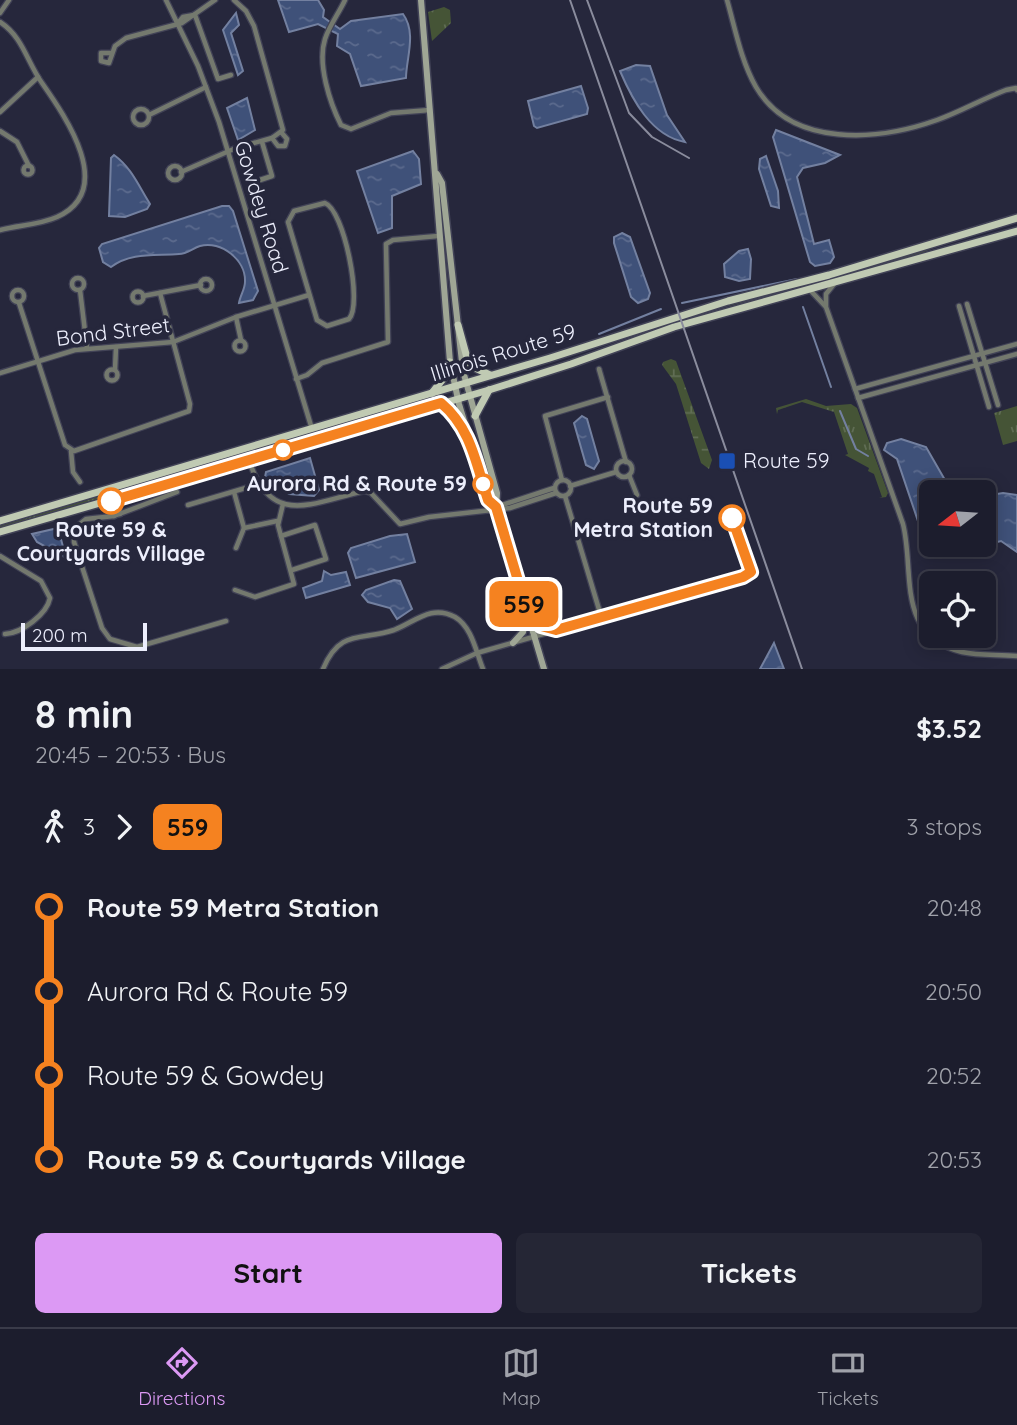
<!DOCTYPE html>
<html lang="en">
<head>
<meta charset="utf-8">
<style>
  :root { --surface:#1c1d2d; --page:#252635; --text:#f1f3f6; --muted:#a0a2aa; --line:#3a3b49; --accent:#dc99f4 }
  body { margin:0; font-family:Quicksand,sans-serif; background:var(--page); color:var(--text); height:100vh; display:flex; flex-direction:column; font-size:26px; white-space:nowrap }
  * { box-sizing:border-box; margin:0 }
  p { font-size:23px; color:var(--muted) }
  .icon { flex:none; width:38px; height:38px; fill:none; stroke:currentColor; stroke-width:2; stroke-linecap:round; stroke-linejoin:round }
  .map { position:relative; height:669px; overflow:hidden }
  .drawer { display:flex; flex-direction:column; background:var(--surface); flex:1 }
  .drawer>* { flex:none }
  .badge { padding:0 14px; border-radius:10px; font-size:24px; line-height:46px }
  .needle { width:46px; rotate:253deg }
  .controls { position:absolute; left:919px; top:480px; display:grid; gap:14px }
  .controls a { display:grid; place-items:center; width:77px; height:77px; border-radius:10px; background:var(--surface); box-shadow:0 4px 18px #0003,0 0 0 2px var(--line); font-size:35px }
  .scale { position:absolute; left:21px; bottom:18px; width:126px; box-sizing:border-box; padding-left:7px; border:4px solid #eceefc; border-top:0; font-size:19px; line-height:24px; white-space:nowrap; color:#eceefc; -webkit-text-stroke:5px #26273c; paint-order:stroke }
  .map>.badge { position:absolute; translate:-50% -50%; box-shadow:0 0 0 4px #fff }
  .legs { display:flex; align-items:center; gap:10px; height:77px; padding:0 35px; font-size:23px }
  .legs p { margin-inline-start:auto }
  .headline { display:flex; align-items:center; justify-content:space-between; height:119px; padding:0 35px }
  h1 { font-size:38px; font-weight:700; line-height:52px }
  .action { display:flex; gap:14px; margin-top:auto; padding:14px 35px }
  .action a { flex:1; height:80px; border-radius:10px; background:var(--accent); color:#111; font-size:28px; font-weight:700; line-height:80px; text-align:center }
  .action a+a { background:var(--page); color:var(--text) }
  ul { padding:0 35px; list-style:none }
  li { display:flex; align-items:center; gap:24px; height:84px; font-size:26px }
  li i { display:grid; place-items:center; width:10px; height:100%; margin:0 9px; background:currentColor }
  li i::after { content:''; width:18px; height:18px; margin:-9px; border:5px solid; border-radius:50%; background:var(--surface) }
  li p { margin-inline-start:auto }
  li:first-child i { background:linear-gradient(#0000 50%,currentColor 0) }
  li:last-child i { background:linear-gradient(currentColor 50%,#0000 0) }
  .menu { display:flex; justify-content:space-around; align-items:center; height:98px; border-top:2px solid var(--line); background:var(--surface); font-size:19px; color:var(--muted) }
  .menu a { display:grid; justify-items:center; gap:4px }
  .menu .selected { color:var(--accent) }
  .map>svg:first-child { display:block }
  .grass { fill:url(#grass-tufts) }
  .wetland { fill:url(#wetland-marsh) }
  .water { fill:url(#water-ripples); stroke:#7380a0; stroke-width:2 }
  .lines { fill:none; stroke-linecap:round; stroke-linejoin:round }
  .stream { stroke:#7380a0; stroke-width:2 }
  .minor-casing { stroke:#424357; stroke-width:7 }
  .secondary-casing { stroke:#424357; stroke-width:9 }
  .primary-casing { stroke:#424357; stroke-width:10 }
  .minor { stroke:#74796e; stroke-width:4.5 }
  .secondary { stroke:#9fa695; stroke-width:6 }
  .primary { stroke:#c0cab3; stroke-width:7 }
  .rail { stroke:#8a8c9d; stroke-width:2 }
  .line-1-casing { stroke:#fff; stroke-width:16 }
  .line-1 { stroke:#f58220; stroke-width:10 }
  .stop-1-dot { fill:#fff; stroke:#f58220; stroke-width:3.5 }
  .transit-dot { fill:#1a4fb4; stroke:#26273c; stroke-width:2.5 }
  .labels { text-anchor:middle; stroke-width:7; stroke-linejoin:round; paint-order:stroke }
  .street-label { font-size:21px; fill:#eceefc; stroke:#26273c }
  .poi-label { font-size:21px; fill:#eceefc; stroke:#26273c; text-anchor:start }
  .stop-label { font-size:21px; font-weight:bold; fill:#eceefc; stroke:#26273c; text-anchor:end }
</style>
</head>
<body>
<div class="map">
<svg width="1017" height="669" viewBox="0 0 1017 669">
  <defs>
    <pattern id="grass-tufts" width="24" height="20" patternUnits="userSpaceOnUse" patternTransform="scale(1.75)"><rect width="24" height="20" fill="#455436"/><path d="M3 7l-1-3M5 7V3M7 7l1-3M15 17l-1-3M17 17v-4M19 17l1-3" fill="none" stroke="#606d54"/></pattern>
    <pattern id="wetland-marsh" width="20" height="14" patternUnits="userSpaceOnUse" patternTransform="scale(1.75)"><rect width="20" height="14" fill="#455436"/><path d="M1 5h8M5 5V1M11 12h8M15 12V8" fill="none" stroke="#606d54"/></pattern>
    <pattern id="water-ripples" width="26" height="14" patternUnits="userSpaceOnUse" patternTransform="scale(1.75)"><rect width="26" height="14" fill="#3f5179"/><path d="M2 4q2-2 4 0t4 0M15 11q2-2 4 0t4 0" fill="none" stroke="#5b6a8d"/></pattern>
  </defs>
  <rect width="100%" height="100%" fill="#26273c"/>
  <g class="grass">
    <path d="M444,7L450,10L451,23L432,41L428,12Z"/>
    <path d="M945,243L901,262L705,312Z"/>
    <path d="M806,399L826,406L851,404L857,408L888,493L886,497L879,498L882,497L874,474L868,471L869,468L845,455L848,454L834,412L802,402L778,410L777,414L776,408Z"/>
    <path d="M1017,406V441L1003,445L994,413Z"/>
    <path d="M308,434L234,460L0,528V526Z"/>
  </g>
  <path class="wetland" d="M671,359L676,361L712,460L709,469L701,463L676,384L662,365L663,362Z"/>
  <g class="water">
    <path d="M278,0H318L324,10L323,17L340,29L351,21L403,14C417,33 406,59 406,78L361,86L350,54L337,46L338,34L318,24L289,32Z"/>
    <path d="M236,13L239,25L231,33L243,71L238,75L223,30Z"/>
    <path d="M636,65L650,66L667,115L685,142C651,136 632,99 620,71Z"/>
    <path d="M581,86L588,108L587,114L537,128L534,126L528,101Z"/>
    <path d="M247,98L255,130L238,140L227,108Z"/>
    <path d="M776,130L840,155L825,163L803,168L797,177L814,244L829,240L834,257L830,263L815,266L810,262L773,137Z"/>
    <path d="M413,151L419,159L421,184L392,196V228L378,233L357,171Z"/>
    <path d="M114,155C132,168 139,187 150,204L147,209L125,217L109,216L111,158Z"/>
    <path d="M766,156L778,191L779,208L771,206L759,169L760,159Z"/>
    <path d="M222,206H229L233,211L258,291L253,300L239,303C240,296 245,289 245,282C246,260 221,240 200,246C193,248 187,254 179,254C155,256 131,252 111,267L103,262L99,248L102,244Z"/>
    <path d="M622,233L630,237L650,293L648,299L638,303L631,297L614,243V237Z"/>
    <path d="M748,249L751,259L750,279L739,281L725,277L724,264L739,251Z"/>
    <path d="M582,416L587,419L599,461L594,469L586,465L574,423Z"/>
    <path d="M901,439L926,447L945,480L958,492H931V522L919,524L897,459L884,450L887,443Z"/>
    <path d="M310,458L319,490L314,496L289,494L265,477L266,472Z"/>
    <path d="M1003,493L1017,495V552L1001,541L981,546L968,544H984V496Z"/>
    <path d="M58,528L66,558L37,542L32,534Z"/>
    <path d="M407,534L415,562L356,578L348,553L351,548L390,536Z"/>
    <path d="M324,571L331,575L346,572L350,585L306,598L303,588L322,581Z"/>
    <path d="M394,580L400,581L412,609L397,619L390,608L368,602L362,595L366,590Z"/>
    <path d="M774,643L784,669H760Z"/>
  </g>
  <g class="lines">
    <g class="stream">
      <path d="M682,303L797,279"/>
      <path d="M803,307L831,387"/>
      <path d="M599,334L661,309"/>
      <path d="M840,411L856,449L868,456"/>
    </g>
    <defs>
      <g id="minor">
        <path d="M166,0L198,66L219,122L312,429"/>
        <path d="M345,0C339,13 329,26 325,39C317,64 330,103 341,125L351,129L391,113L430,110"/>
        <path d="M727,0C735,28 741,61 756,87C792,148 878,141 937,120C960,112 982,99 1006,90L1016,88L1017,90"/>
        <path d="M0,13L9,0"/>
        <path d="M195,15L218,79L231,75"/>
        <path d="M0,22C23,37 27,62 42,83C65,116 117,190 57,217C39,225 19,225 0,230"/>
        <path d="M178,23L183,17L194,15"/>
        <path d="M111,53H101V61L109,63L115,46L126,38L182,23L215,0"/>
        <circle cx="141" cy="117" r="8"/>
        <path d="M0,112L38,77"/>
        <path d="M151,114L206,87"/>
        <path d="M0,131L17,142L29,166"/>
        <path d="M272,138L278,146H285L287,139L281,132"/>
        <circle cx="28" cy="170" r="4.5"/>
        <circle cx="175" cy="173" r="7"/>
        <path d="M181,172L236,148L272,138L283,130L254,26L246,11L234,0"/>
        <path d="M260,180L272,176L262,142"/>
        <path d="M325,203C344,210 363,304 349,319L327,326L317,320L288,222L294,211Z"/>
        <circle cx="78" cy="284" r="6"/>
        <circle cx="206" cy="285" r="6"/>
        <circle cx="18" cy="296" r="6"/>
        <path d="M80,290L87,348"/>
        <path d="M811,291L826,307L903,524C915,572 895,636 962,652C980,656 999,654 1017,656"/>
        <circle cx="138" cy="297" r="5.5"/>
        <path d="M143,296L201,285"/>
        <path d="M19,303L65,445L74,451L189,411L190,404L160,293"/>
        <path d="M967,304L998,405"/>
        <path d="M826,306V294L834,284"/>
        <path d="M959,306L989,407"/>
        <path d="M236,317L241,340"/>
        <circle cx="240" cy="346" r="5.5"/>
        <path d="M599,369L626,462"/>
        <circle cx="112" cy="375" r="5.5"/>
        <path d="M115,370L116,347"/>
        <path d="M0,373L75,350L173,342L236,317L309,295"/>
        <path d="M296,379L307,375L322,363L388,342L386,244L393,240L438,236"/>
        <path d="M855,389L1017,344"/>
        <path d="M858,398L1017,354"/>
        <path d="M71,451L73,472L80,482"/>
        <path d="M249,460C271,530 315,501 365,491L371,493L400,524L429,517L510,508L556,493"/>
        <circle cx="624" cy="469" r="8"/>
        <path d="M629,475L637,495"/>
        <circle cx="563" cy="488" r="8"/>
        <path d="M562,480L545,416L608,397"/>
        <path d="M570,486L616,472"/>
        <path d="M177,492L114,516L86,519L75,528L74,542L102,628L110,639L137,647L226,621"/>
        <path d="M234,492L244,528"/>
        <path d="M565,496L601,616"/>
        <path d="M117,499L120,514"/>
        <path d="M111,501L114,516"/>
        <path d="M188,505L259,484"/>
        <path d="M496,507L554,488"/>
        <path d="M281,536L315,525L326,559L292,570"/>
        <path d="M236,548L244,528L277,521"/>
        <path d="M0,556L41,581L50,598C47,614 22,633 5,634"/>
        <path d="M235,590L255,597L294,584L278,525L283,504"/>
        <path d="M323,669C340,628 362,641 394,630C415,622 431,604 455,617C472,627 476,652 483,669"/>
        <path d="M442,669L477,653L707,587"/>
      </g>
      <g id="secondary">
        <path d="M421,0L450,362L459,404L488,500L496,507"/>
        <path d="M437,174L442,183L463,371L497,493L496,507L544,669"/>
        <path d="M529,616L541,627L556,630"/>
        <path d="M513,643L523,632L527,616"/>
      </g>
      <g id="primary">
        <path d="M458,325L469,365L490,375"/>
        <path d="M432,393L443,379L450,362"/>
        <path d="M441,403L457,417L467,432"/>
        <path d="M475,416L489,390"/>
        <path d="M0,521L550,358L728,301L829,275L1017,218"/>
        <path d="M0,532L489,390L571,364L674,327L1017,231"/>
      </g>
    </defs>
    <use href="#minor" class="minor-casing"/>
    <use href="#secondary" class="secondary-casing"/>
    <use href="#primary" class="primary-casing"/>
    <use href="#minor" class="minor"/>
    <use href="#secondary" class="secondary"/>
    <use href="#primary" class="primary"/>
    <g class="rail">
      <path d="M570,0L802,669"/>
      <path d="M587,0L629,113L652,137L689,158"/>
    </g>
  </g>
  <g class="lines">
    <defs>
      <path id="line-1" d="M111,501L441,403C471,428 476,464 488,500L496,507L528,614L541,626L556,630L743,577L751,572L732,518"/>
    </defs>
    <use href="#line-1" class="line-1-casing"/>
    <use href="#line-1" class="line-1"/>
  </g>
  <g class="stop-1-dot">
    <circle cx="283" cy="450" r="9"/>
    <circle cx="483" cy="484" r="9"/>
    <circle cx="111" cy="501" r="12"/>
    <circle cx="732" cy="518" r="12"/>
  </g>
  <rect class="transit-dot" x="718" y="452" width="18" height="18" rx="3.5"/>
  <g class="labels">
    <g class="street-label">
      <text transform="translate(261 207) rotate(73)" y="7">Gowdey Road</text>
      <text transform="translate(113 332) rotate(-7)" y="7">Bond Street</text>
      <text transform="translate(503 353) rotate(-17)" y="7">Illinois Route 59</text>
    </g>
    <g class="poi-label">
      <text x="743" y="468">Route 59</text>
    </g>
    <g class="stop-label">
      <text x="467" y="491">Aurora Rd &amp; Route 59</text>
      <text x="713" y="513">Route 59<tspan x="713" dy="24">Metra Station</tspan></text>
      <text x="111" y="537" text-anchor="middle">Route 59 &amp;<tspan x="111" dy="24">Courtyards Village</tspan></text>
    </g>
  </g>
</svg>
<div class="controls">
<a><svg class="needle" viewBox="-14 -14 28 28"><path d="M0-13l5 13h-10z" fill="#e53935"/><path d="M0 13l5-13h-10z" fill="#a0a2aa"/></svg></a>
<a><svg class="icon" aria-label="locate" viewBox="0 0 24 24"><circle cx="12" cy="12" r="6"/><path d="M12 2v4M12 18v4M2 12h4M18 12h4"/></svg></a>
</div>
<div class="scale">200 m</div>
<b class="badge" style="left:524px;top:604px;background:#f58220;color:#111">559</b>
</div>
<section class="drawer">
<div class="headline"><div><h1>8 min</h1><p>20:45 – 20:53 · Bus</p></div><b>$3.52</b></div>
<div class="legs"><svg class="icon" aria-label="walk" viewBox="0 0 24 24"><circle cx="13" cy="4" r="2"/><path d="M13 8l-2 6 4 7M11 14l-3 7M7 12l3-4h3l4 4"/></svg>3<svg class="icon" aria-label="forward" viewBox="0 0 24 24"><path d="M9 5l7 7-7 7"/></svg><b class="badge" style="background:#f58220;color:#111">559</b><p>3 stops</p></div>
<ul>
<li><i style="color:#f58220"></i><b>Route 59 Metra Station</b><p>20:48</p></li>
<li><i style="color:#f58220"></i><span>Aurora Rd &amp; Route 59</span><p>20:50</p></li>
<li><i style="color:#f58220"></i><span>Route 59 &amp; Gowdey</span><p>20:52</p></li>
<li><i style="color:#f58220"></i><b>Route 59 &amp; Courtyards Village</b><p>20:53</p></li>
</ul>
<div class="action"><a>Start</a><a>Tickets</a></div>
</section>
<nav class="menu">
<a class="selected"><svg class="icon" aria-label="directions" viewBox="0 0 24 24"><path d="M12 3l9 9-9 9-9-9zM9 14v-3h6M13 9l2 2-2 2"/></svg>Directions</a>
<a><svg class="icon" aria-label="map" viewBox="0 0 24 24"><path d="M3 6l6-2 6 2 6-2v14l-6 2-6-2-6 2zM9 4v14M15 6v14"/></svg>Map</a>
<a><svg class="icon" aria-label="tickets" viewBox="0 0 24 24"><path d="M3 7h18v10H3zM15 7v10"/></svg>Tickets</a>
</nav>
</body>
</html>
